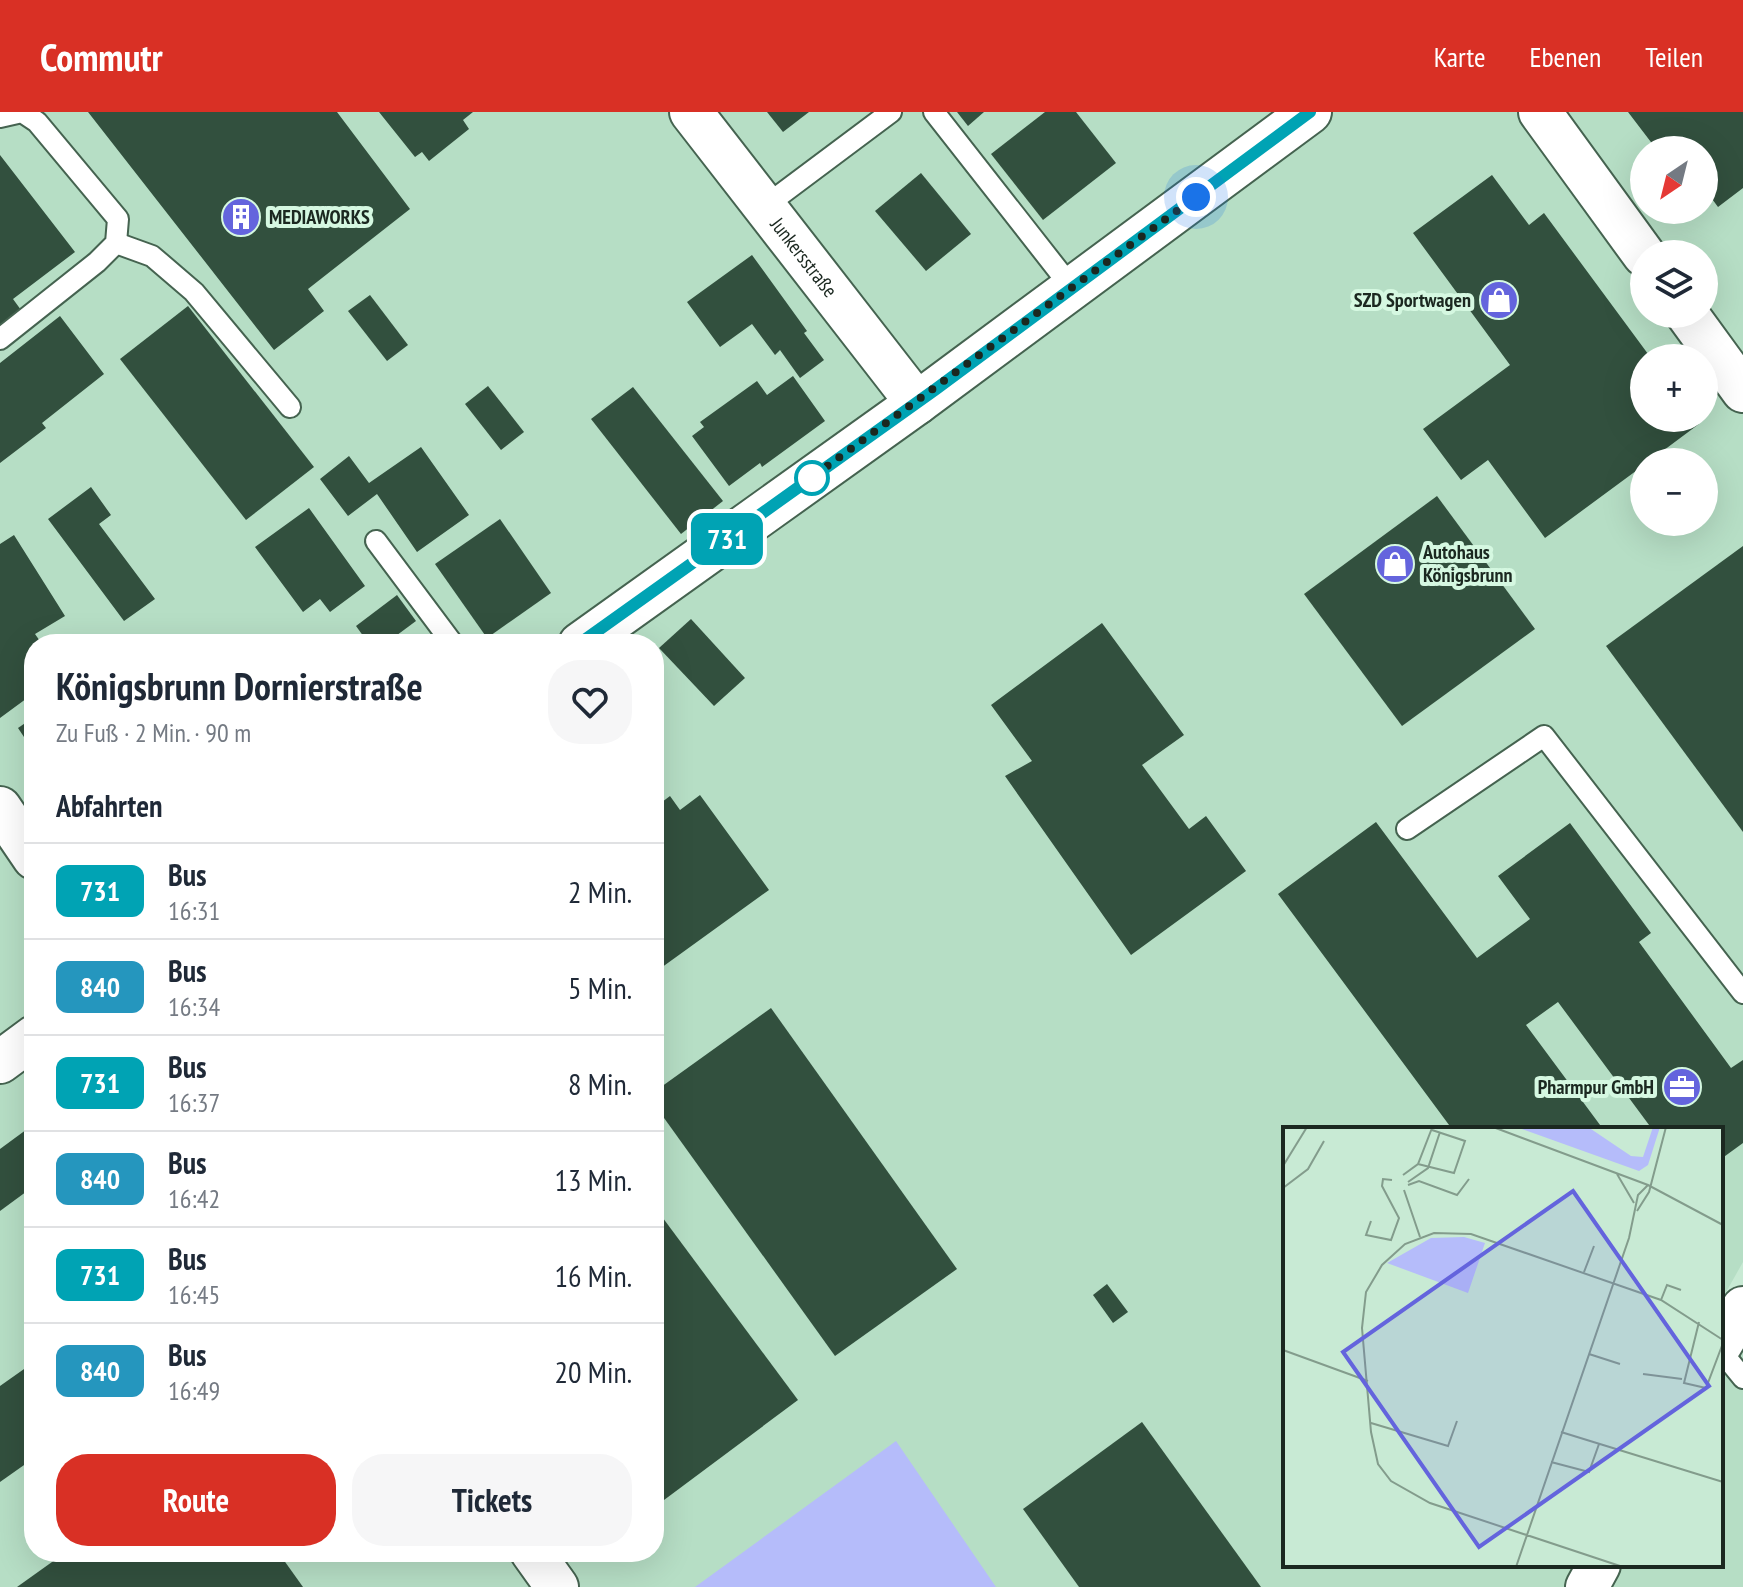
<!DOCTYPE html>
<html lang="de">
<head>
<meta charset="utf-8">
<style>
  :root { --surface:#fff; --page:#f6f6f7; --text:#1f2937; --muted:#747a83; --line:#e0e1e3; --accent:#d93025 }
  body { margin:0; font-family:"PT Sans Narrow",sans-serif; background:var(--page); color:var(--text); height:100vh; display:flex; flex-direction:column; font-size:30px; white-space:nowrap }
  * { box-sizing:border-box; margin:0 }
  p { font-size:26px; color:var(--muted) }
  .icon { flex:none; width:44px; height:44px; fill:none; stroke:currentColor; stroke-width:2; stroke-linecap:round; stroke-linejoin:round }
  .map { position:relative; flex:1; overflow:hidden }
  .details { position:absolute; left:24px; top:522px; width:640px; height:928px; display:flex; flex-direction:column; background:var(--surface); border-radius:32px; box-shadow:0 8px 32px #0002 }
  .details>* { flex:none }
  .badge { padding:0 16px; border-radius:12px; font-size:28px; line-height:52px }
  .needle { width:52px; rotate:215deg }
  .buttons { position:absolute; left:1630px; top:24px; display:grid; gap:16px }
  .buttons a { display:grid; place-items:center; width:88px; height:88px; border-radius:50%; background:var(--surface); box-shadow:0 8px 32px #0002; font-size:40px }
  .you { position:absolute; width:40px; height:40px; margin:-20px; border:6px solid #fff; border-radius:50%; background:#1a73e8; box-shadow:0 0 0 12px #1a73e833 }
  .map>.badge { position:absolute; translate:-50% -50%; box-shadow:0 0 0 4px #fff }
  h2 { padding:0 32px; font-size:30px; line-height:72px }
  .round { display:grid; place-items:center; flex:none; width:84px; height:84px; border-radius:32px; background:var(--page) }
  .summary { display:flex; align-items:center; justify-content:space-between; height:136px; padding:0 32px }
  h1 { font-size:38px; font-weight:600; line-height:60px }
  .action { display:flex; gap:16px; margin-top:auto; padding:16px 32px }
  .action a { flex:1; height:92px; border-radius:32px; background:var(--accent); color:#fff; font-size:32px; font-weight:600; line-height:92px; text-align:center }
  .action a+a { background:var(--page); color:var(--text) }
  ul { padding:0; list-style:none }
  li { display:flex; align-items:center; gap:24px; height:96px; padding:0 32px; border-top:2px solid var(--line) }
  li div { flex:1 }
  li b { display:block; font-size:30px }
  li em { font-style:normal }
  li .badge { min-width:88px; font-weight:700; text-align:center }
  header { display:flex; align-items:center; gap:48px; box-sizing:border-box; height:112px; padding:0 40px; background:var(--accent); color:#fff }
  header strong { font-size:38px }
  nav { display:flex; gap:44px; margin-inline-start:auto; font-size:28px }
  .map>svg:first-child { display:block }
  .built { fill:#b6dec5; fill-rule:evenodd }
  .green { fill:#b5bcfa }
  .building { fill:#32503e }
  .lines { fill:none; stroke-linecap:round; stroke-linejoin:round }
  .lane-casing { stroke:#456350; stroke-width:24 }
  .street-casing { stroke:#456350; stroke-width:46 }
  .lane { stroke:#fff; stroke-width:20 }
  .street { stroke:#fff; stroke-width:42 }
  .line-casing { stroke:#fff; stroke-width:18 }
  .line { stroke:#00a3b4; stroke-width:12 }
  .walk { stroke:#1b2820; stroke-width:8; stroke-dasharray:0 14.4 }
  .stop-dot { fill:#fff; stroke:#00a3b4; stroke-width:4 }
  .labels { text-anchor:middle; stroke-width:8; stroke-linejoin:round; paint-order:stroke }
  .poi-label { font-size:20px; font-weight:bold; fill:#1b2820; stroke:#d5f8e1; text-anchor:start }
  .street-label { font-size:20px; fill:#1b2820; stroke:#d5f8e1 }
  .inset-road { fill:none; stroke:#839c8c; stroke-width:2 }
  .view { fill:#6464dd; fill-opacity:0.15; stroke:#6464dd; stroke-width:4 }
  .inset-edge { fill:none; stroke:#1b2820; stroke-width:4 }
</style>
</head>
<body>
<header>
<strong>Commutr</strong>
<nav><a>Karte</a><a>Ebenen</a><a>Teilen</a></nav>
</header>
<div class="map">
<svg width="1743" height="1475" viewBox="0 0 1743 1475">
  <rect width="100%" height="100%" fill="#c8ead4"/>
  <path class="built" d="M0,0H1743V1150L1721,1189V1017H1285V1453H1721V1190L1743,1220V1475H0ZM1644,38H1704V98H1644ZM1644,142H1704V202H1644ZM1644,246H1704V306H1644ZM1644,350H1704V410H1644ZM34,532H654V1440H34Z"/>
  <path class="green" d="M896,1329L996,1475H695Z"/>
  <g class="building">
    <path d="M88,0H337L410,97L308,177L324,199L274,238Z"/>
    <path d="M379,0H473L463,8L469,17L429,49L422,40L415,45Z"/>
    <path d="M767,0H809L783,20Z"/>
    <path d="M957,0H984L968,14Z"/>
    <path d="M1045,0H1076L1116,51L1043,108L991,42Z"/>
    <path d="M1628,0H1743V76L1718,95L1704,76V38H1657Z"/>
    <path d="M0,43L75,140L13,187L21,198L0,214Z"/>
    <path d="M921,61L971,122L926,159L875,99Z"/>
    <path d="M1492,63L1529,113L1544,101L1651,246H1644V306H1695L1699,312L1648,350H1644V353L1545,426L1488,348L1461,368L1423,317L1510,253L1413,121Z"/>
    <path d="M752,143L807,219L804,221L824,248L800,266L780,238L775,243L752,212L720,235L687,190Z"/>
    <path d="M370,183L408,233L387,249L348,199Z"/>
    <path d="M188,194L314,355L246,408L120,247Z"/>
    <path d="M60,204L104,262L42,311L46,316L0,351V251Z"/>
    <path d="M793,264L825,309L762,355L760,351L729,374L692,324L704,315L700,310L757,269L767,283Z"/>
    <path d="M488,274L524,320L501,338L465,292Z"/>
    <path d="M633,275L723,389L681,422L591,307Z"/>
    <path d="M421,335L469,403L417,440L377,382L348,404L320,367L349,344L369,371Z"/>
    <path d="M91,375L111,403L99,412L155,487L124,509L48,407Z"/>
    <path d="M1437,384L1535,517L1402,614L1304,482Z"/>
    <path d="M309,396L365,474L330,500L320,487L303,500L255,435Z"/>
    <path d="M500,407L551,481L487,526L435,452Z"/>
    <path d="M14,423L65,504L35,522L42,532H34V581L0,606V432Z"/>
    <path d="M1743,434V720L1606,534Z"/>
    <path d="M397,483L416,509L385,532H369L356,514Z"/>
    <path d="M691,507L745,566L714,594L659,536Z"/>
    <path d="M1102,511L1184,623L1142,653L1189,717L1206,704L1246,759L1131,843L1005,664L1032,649L991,593Z"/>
    <path d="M34,605V640L18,616Z"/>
    <path d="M700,683L769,778L654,861V696L670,684L680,698Z"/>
    <path d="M1376,710L1477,846L1530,807L1498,764L1570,711L1651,821L1639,830L1731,956L1743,948V1031L1721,1047V1017H1652L1558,890L1526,913L1603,1017H1452L1278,782Z"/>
    <path d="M771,896L957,1157L835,1244L654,992V980Z"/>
    <path d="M34,1012V1074L0,1099V1037Z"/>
    <path d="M654,1094L798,1288L660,1391L654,1383Z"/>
    <path d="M1107,1172L1128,1200L1113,1211L1093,1183Z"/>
    <path d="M34,1250V1346L0,1370V1274Z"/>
    <path d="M1142,1310L1261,1475H1079L1023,1397Z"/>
    <path d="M66,1440H278L303,1475H17Z"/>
  </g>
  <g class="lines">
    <defs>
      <g id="lane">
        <path d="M934,0L1072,176"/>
        <path d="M0,5L22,0L37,10L118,107L116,131L97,150L0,227"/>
        <path d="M764,95L891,0"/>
        <path d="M116,131L152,144L194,180L290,295"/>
        <path d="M376,429L453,532"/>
        <path d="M1407,717L1544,624L1743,881"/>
        <path d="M1721,1239L1743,1266"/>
      </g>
      <g id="street">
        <path id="s1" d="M691,0L917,291"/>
        <path d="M1540,0L1644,143"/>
        <path d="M1687,202L1743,279"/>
        <path d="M580,532L917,291L1310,0"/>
        <path d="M0,696L34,746"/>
        <path d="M0,950L34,925"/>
        <path d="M1721,1232L1743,1196"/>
        <path d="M532,1440L557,1475"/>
        <path d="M1587,1475L1599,1453"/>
      </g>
    </defs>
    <use href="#lane" class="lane-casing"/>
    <use href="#street" class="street-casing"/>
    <use href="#lane" class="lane"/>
    <use href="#street" class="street"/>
  </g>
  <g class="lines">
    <defs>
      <path id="line" d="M579,532L936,277L1310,0"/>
    </defs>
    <use href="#line" class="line-casing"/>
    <use href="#line" class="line"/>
    <path class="walk" d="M812,366L808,368L1196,85"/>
  </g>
  <defs>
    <symbol id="building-disc" viewBox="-11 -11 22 22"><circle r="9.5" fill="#6464dd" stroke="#d5f8e1"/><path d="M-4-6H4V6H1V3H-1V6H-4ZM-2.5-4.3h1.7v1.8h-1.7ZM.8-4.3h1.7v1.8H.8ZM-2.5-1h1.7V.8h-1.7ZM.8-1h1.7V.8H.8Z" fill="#fff"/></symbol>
    <symbol id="shop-disc" viewBox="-11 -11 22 22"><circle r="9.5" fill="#6464dd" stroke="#d5f8e1"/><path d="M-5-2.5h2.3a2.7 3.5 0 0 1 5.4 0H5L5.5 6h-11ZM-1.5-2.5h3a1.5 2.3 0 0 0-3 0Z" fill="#fff"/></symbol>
    <symbol id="office-disc" viewBox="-11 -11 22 22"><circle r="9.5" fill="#6464dd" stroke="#d5f8e1"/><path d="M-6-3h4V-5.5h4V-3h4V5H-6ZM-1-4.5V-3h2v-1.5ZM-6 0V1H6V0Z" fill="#fff"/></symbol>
  </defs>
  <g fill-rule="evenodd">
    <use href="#building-disc" x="219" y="83" width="44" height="44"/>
    <use href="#shop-disc" x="1477" y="166" width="44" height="44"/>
    <use href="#shop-disc" x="1373" y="430" width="44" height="44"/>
    <use href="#office-disc" x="1660" y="953" width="44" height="44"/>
  </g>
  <circle class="stop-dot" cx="812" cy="366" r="16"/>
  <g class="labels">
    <g class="poi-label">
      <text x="269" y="112">MEDIAWORKS</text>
      <text x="1471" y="195" text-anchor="end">SZD Sportwagen</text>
      <text x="1423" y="447">Autohaus<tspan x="1423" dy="23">Königsbrunn</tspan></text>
      <text x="1654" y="982" text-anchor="end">Pharmpur GmbH</text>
    </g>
    <g class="street-label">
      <text dy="7" stroke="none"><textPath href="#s1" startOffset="184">Junkersstraße</textPath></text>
    </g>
  </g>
  <g transform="translate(1283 1015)">
    <rect width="440" height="440" fill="#c8ead4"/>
    <path d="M233,0H305L348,29L360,30L370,0H377L365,38L356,44ZM181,110L202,116L185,166L104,136L148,111Z" fill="#b5bcfa"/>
    <path class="inset-road" d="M210,0L365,58L440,98M135,37L171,46L182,14L149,3M0,39L24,0M334,47L351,76M120,48L135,37L149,1M125,55L145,41L157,5M125,58L136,54L174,68L186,52M0,61L25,42L41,14M121,63L137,110M354,84L366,65L383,0M88,94L83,108L108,113L116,91L99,59L100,52L109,53M301,145L311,119M378,173L384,158L398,163M416,195L401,256L423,261L440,216M0,223L85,254M306,227L337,237M360,247L399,252M88,296L165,319L174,294M278,305L440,355M268,335L306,345L316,317M233,440L346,111L355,68L365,58M340,440L147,376L108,354L95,337L88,305L79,201L83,165L99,138L122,117L151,106L188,107L378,173L440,213"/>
    <path class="view" d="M290,64L426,259L196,420L60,225Z"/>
    <rect width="440" height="440" class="inset-edge"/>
  </g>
</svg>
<div class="buttons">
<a><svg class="needle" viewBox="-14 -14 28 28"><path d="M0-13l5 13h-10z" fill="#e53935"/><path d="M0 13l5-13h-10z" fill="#747a83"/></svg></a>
<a><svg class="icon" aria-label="layers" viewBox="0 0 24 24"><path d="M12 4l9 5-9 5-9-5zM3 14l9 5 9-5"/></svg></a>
<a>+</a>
<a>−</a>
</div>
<div class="you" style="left:1196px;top:85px"></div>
<b class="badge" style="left:727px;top:427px;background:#00a3b4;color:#fff">731</b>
<section class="details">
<div class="summary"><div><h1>Königsbrunn Dornierstraße</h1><p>Zu Fuß · 2 Min. · 90 m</p></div><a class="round"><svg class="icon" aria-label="heart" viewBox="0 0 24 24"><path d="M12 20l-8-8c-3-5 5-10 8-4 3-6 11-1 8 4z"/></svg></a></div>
<h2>Abfahrten</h2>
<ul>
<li><span class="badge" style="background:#00a3b4;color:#fff">731</span><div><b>Bus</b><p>16:31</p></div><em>2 Min.</em></li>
<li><span class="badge" style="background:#2596be;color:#fff">840</span><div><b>Bus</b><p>16:34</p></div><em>5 Min.</em></li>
<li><span class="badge" style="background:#00a3b4;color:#fff">731</span><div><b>Bus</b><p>16:37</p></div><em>8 Min.</em></li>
<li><span class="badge" style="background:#2596be;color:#fff">840</span><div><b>Bus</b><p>16:42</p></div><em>13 Min.</em></li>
<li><span class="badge" style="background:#00a3b4;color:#fff">731</span><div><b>Bus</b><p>16:45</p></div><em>16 Min.</em></li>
<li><span class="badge" style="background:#2596be;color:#fff">840</span><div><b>Bus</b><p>16:49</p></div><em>20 Min.</em></li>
</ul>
<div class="action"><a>Route</a><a>Tickets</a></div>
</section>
</div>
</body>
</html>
